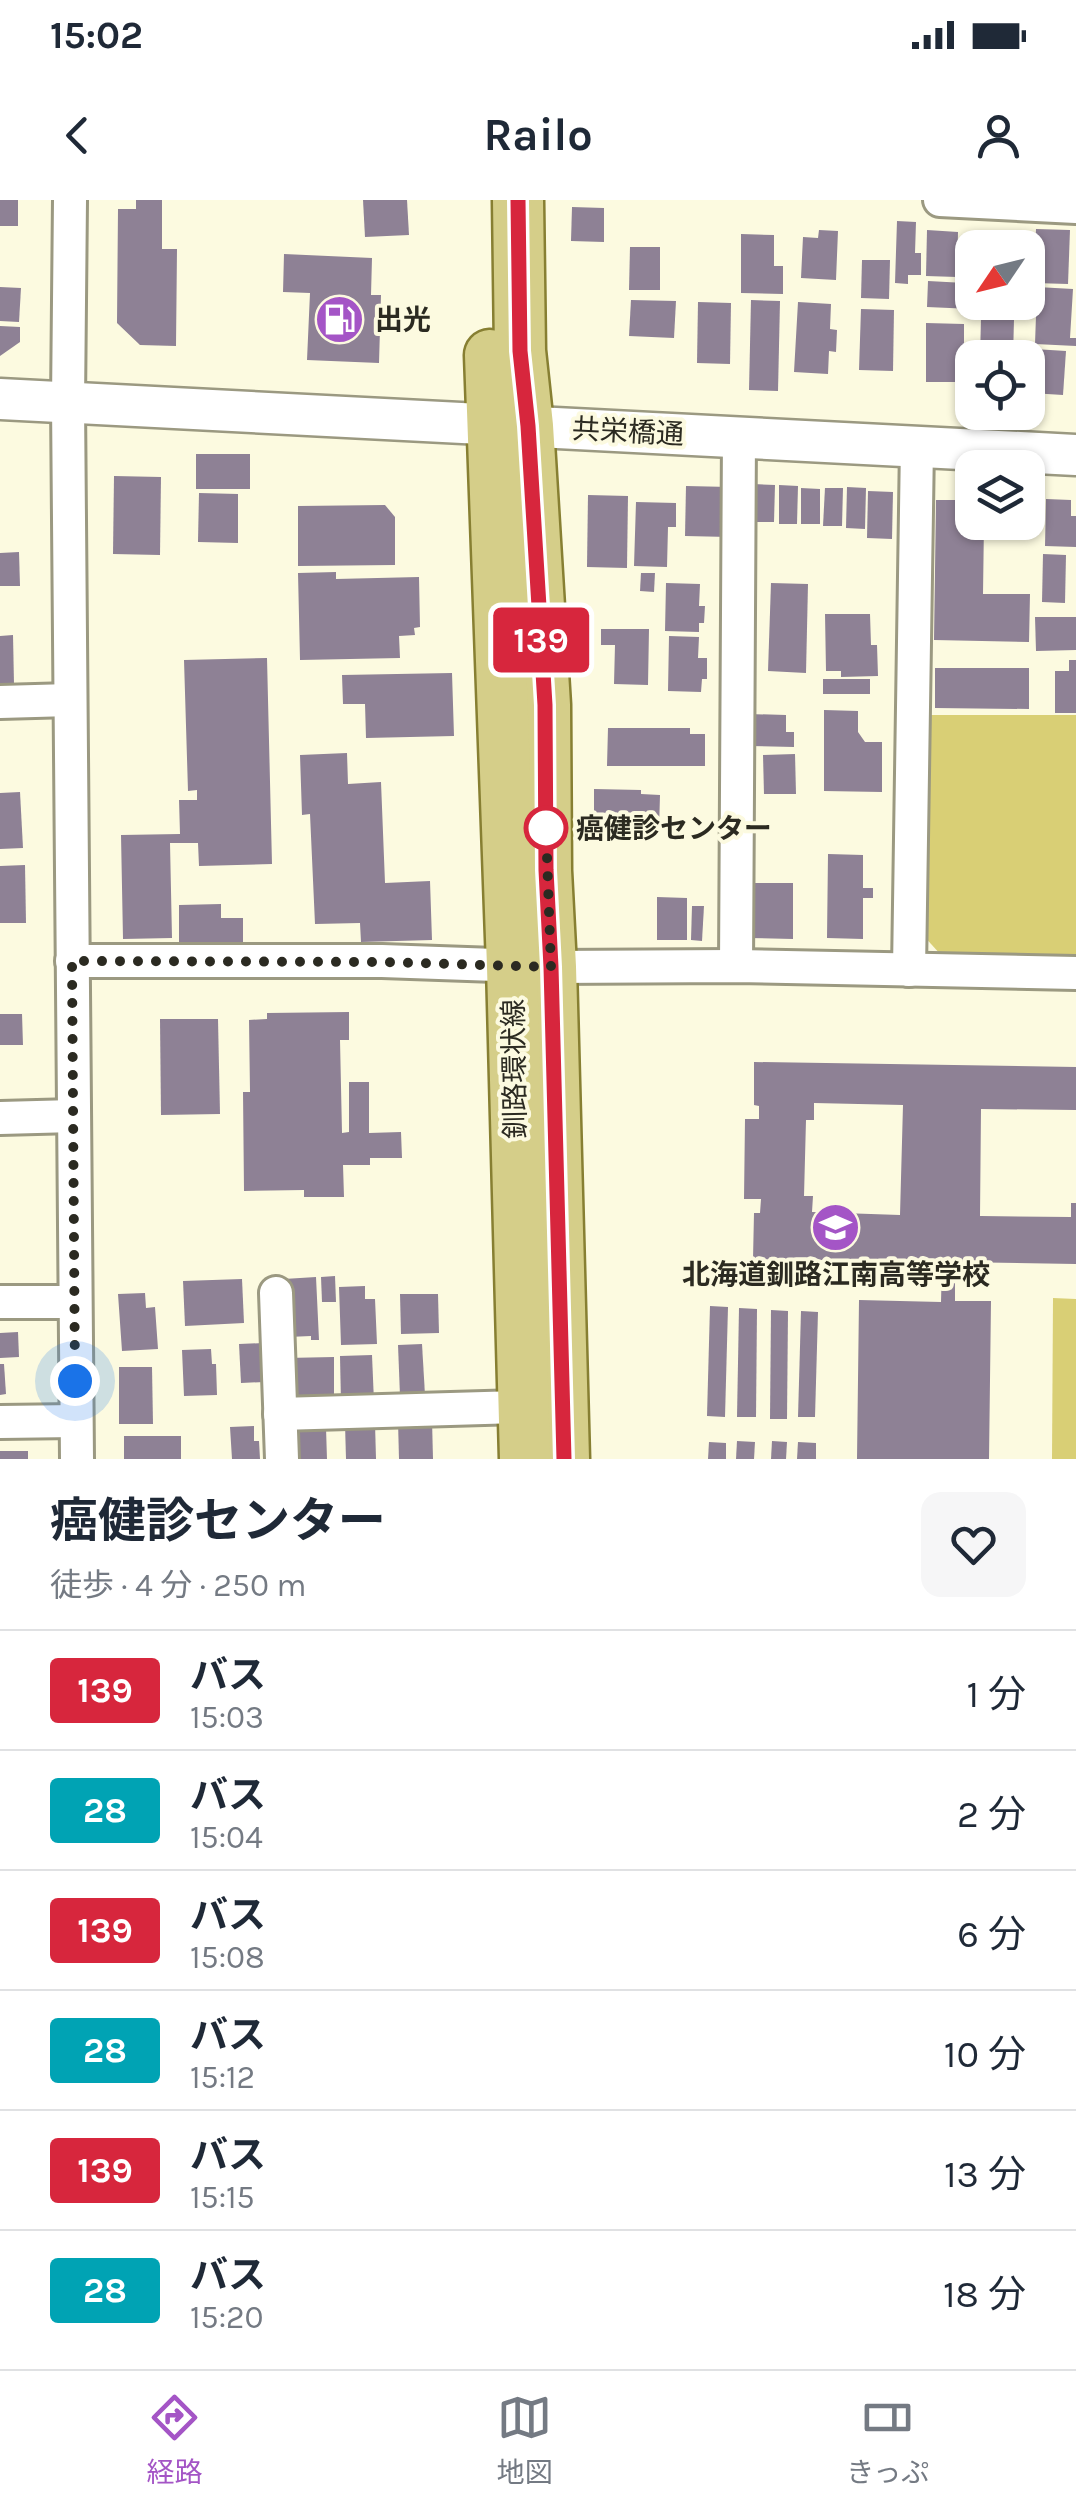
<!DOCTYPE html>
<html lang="ja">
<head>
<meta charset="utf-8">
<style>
  :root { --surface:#fff; --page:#f6f6f7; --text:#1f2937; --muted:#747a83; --line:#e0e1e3; --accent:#a455c6 }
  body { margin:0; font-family:Karla,"Noto Sans JP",sans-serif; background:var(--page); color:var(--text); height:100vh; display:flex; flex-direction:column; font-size:38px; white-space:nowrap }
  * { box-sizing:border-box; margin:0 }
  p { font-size:32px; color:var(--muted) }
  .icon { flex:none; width:55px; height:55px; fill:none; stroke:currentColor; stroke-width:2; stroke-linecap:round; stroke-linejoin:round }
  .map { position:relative; height:1259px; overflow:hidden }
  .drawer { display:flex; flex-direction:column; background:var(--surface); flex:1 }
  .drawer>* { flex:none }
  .badge { padding:0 20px; border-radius:8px; font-size:35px; line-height:65px }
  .needle { width:65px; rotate:235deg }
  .tools { position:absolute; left:955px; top:30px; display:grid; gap:20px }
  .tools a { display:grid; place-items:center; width:90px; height:90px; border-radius:20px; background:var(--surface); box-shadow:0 2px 8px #0004; font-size:50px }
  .you { position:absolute; width:50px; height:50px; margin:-25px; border:8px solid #fff; border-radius:50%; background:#1a73e8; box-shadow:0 0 0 15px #1a73e833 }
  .map>.badge { position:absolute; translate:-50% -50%; box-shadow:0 0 0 5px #fff }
  .round { display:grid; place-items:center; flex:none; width:105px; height:105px; border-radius:20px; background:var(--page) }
  .headline { display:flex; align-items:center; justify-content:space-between; height:170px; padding:0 50px }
  h1 { font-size:48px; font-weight:700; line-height:75px }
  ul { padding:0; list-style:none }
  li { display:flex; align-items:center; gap:30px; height:120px; padding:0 50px; border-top:2px solid var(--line) }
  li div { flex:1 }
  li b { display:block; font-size:38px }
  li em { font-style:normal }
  li .badge { min-width:110px; font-weight:700; text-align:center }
  .status { display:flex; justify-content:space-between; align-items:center; height:70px; padding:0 50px; background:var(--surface); direction:ltr }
  .status svg { height:28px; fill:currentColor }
  header { display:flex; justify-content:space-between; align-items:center; height:130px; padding:0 50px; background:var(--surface); font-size:45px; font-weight:700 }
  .dock { display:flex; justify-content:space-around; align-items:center; height:140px; border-top:2px solid var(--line); background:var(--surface); font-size:28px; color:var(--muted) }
  .dock a { display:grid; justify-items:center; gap:5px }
  .dock .current { color:var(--accent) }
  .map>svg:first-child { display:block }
  .green { fill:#d9cf75 }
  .building { fill:#8e8195; fill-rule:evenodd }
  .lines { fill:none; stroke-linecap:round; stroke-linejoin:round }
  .minor-casing { stroke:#9b9981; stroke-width:38 }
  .tertiary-casing { stroke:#9b9981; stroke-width:45 }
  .primary-casing { stroke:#877f32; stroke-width:55 }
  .minor { stroke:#fff; stroke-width:32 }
  .tertiary { stroke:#fff; stroke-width:40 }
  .primary { stroke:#d5ce89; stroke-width:50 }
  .line-casing { stroke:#fff; stroke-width:22 }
  .line { stroke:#d7263d; stroke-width:15 }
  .walk { stroke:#2b2a21; stroke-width:10; stroke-dasharray:0 18 }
  .stop-dot { fill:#fff; stroke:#d7263d; stroke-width:5 }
  .labels { text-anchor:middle; stroke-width:8; stroke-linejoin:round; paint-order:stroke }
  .poi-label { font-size:28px; font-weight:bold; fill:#2b2a21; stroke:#fcfae0; text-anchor:start }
  .street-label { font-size:28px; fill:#2b2a21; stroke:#fcfae0 }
  .stop-label { font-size:28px; font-weight:bold; fill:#2b2a21; stroke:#fcfae0; text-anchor:start }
</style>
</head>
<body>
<div class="status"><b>15:02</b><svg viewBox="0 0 49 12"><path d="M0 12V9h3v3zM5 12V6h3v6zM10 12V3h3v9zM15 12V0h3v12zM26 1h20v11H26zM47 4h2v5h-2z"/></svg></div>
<header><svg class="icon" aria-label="back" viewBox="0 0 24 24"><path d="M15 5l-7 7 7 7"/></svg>Railo<svg class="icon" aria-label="person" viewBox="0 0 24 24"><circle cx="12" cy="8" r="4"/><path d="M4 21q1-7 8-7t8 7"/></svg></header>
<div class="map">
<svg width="1076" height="1259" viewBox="0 0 1076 1259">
  <rect width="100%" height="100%" fill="#fcfae0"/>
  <g class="green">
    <path d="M926,515H1076V758L941,755L922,734Z"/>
    <path d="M1053,1098L1076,1099V1259H1052Z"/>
  </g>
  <g class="building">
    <rect x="0" y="0" width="18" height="26"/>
    <path d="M136,0H162V49H177L176,146L140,145L117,123L118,9H136Z"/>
    <path d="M363,0H407L409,35L365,37Z"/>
    <path d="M572,7L604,8V42L571,41Z"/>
    <path d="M897,21L916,22L915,53H921V75H908V84L895,83Z"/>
    <path d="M1036,29L1070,30L1068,84L1034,83Z"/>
    <path d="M819,30L838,31L836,80L801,78L803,37L818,38Z"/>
    <path d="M927,30L958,32L957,77L926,76Z"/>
    <path d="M982,32L1009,33L1008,48H981Z"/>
    <path d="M741,34L774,35V66H783V94L741,93Z"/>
    <path d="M630,47H660V90H629Z"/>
    <path d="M284,54L372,58L371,95H381L379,163L307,160L310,93L283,92Z"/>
    <path d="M862,60H890L889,99L861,98Z"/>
    <path d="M928,81L965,83V89L972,90V109L927,107Z"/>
    <path d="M0,87L21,88L19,122L0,121Z"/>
    <path d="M1037,87L1073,89L1070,138H1076V146L1035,144Z"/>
    <path d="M631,100L676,101L674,138L629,136Z"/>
    <path d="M751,100L780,101L778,191L749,190Z"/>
    <path d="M698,102L731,103L730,164L697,163Z"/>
    <path d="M798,102L831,104L830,129L837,130L836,152L829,151L828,174L794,172Z"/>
    <path d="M861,109L894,110L893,171L859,170Z"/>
    <path d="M981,118L1014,119L1013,158H980Z"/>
    <path d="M926,123L964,124V182H926Z"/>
    <path d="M0,126L20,127V142L0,156Z"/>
    <path d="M1034,149L1066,151L1063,195L1031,193Z"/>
    <rect x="196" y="254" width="54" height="35"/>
    <path d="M114,276L161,277L160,355L113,354Z"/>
    <path d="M753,284L775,285L774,322H752Z"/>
    <path d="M779,285L798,286L797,324H779Z"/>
    <path d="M686,286L730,287L729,337L685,336Z"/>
    <path d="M847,287L866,288L865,329L846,328Z"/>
    <path d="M801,288L820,289V324H801Z"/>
    <path d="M825,288H843L842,326H823Z"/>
    <path d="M868,291L893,292L892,339L867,338Z"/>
    <path d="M199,293L238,294V343L198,342Z"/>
    <path d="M588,295L628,296L627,368L587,367Z"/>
    <path d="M1046,299L1071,300V316H1076V347L1045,346Z"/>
    <path d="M936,300H972V322H984L983,394H1030L1029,442L934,440Z"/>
    <path d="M636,302L676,303V327H668L667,367L634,366Z"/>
    <path d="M385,305L395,317V365L298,366V306Z"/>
    <path d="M19,352L20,386H0V353Z"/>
    <path d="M1043,354L1066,355L1065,403L1042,402Z"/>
    <path d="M336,372V379L419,377L420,427L414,428L415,435L399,436L400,458L300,460L298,373Z"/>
    <path d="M641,373H655L654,392L640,391Z"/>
    <path d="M666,383L700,384L699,406H705L704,423H699V432L665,431Z"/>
    <path d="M771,383L808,384L806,473L768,471Z"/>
    <path d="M825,414H870L871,445H877L878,476L841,477V471H826Z"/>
    <path d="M1035,417H1076V450L1036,451Z"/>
    <path d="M601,429H649L648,485L614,484L615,445H601Z"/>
    <path d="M13,435L14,484L0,485V436Z"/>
    <path d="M669,436L699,437L698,458H707V479H702L701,492L668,491Z"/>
    <path d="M267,458L272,664L199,666L198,643H170L172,738L123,739L121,635L180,634L179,600H197V590L188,591L184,460Z"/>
    <path d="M1069,460H1076V513H1055V471H1069Z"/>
    <path d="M935,468H1029V509L935,508Z"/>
    <path d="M452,473L454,536L366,538L365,504H343L342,475Z"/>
    <rect x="823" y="479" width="47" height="15"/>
    <path d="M824,510L858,511V532L865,542H882V592L824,591Z"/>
    <path d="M748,514L786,515V532H794V547L748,546Z"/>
    <path d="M608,528H690V534H705V566H607Z"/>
    <path d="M347,553L348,584L381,582L385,683L430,681L432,740L361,742L360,723L315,724L310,614L302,615L300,555Z"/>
    <path d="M795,554L796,594H764L763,555Z"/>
    <path d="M594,589L641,590V594L660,595L659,630L594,629Z"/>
    <path d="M20,592L23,648L0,649V593Z"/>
    <path d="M828,654L863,655V688H873V698H863V739L827,738Z"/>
    <path d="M25,665L26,723H0V666Z"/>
    <path d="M747,683H793V739L747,738Z"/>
    <path d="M657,697L687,698V740H657Z"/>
    <path d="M221,704V718H243V742L179,743V705Z"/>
    <path d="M692,706H704L702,741L691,740Z"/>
    <path d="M349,812V840H340L342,933L349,932V882H369V933L401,932L402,958H370V965H343L344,997H304V990L244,991L243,892H250L249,820L267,819V813Z"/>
    <path d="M0,814H22L23,845H0Z"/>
    <path d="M160,819H218L220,914L161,915Z"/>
    <path d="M754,862L1076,867V910L981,909L980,1016L1071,1017V1003H1076V1064L955,1062V1101H991L989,1259H857L859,1100L941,1102L942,1062L753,1059L754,1013H760L761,999H744L745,919H759V906L754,905ZM814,903L903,905L900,1015L812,1012L813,996H804L806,920H814Z"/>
    <path d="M335,1076L336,1102H322L321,1077Z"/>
    <path d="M316,1077L319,1140H311V1136L288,1137L284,1079Z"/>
    <path d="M242,1079L244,1123L185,1126L183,1081Z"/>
    <path d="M365,1086V1099H375L377,1144L341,1145L339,1087Z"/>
    <path d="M145,1093L146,1108L155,1107L158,1149L122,1151L118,1094Z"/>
    <path d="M400,1094H438L439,1133L401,1134Z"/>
    <path d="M710,1106L728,1107L725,1217L707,1216Z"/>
    <path d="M739,1108L757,1109L756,1217H737Z"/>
    <path d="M771,1110L788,1111L787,1219H770Z"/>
    <path d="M801,1111L818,1112L815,1217H798Z"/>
    <path d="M18,1132L19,1157L0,1158V1133Z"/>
    <path d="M263,1143L264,1182L241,1183L239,1144Z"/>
    <path d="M422,1144L425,1195L400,1196L398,1145Z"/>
    <path d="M211,1149L212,1164H216L217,1195L184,1196L182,1150Z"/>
    <path d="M372,1155L374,1202L341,1203L340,1156Z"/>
    <path d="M334,1157V1194H328V1199L288,1200L286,1158Z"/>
    <path d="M0,1164H4L6,1194L0,1195Z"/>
    <path d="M119,1167H152L153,1224H119Z"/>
    <path d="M432,1220L433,1259H399L398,1221Z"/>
    <path d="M375,1223L376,1259H346L345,1224Z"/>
    <path d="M254,1226V1241H259L260,1259H232L230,1227Z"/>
    <path d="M326,1228L327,1259H292L291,1229Z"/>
    <rect x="124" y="1236" width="57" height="23"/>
    <path d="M737,1241L755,1242L754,1259H736Z"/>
    <path d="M772,1241L787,1242L786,1259H771Z"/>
    <path d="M709,1242L726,1243V1259H708Z"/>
    <path d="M798,1242L816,1243V1259H797Z"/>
    <rect x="0" y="1251" width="28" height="8"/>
  </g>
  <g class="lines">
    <defs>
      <g id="minor">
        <path d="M70,0L68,202L77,1259"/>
        <path d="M940,0L1076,7"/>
        <path d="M0,502L70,500"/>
        <path d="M72,761H382L551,767L736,766L1076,773"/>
        <path d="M736,766L739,236"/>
        <path d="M909,770L917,245"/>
        <path d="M0,918L74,916"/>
        <path d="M276,1093L282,1259"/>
        <path d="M0,1102H74"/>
        <path d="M280,1214L522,1207"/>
        <path d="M0,1222L76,1221"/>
      </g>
      <path id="tertiary" d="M0,199L1076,255"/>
      <g id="primary">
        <path d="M518,0L520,151L528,226L545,505L546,671L551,767L564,1259"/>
        <path d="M490,155L512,766L525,1259"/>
      </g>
    </defs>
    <use href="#minor" class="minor-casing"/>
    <use href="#tertiary" class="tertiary-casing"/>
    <use href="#primary" class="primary-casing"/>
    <use href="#minor" class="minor"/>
    <use href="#tertiary" class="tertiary"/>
    <use href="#primary" class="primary"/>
  </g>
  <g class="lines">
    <defs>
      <path id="line" d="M518,0L520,151L528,226L545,505L546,670L551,767L564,1259"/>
    </defs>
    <use href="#line" class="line-casing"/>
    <use href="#line" class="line"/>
    <path class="walk" d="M75,1181L72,761L382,762L551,767L546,628"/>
  </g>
  <defs>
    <symbol id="fuel-disc" viewBox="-11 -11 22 22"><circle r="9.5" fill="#a455c6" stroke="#fcfae0"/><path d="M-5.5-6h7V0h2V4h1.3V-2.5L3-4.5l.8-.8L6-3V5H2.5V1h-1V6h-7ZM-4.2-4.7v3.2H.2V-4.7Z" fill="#fff"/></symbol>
    <symbol id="school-disc" viewBox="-11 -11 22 22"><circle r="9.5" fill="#a455c6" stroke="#fcfae0"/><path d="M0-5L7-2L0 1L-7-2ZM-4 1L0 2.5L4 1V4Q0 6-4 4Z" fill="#fff"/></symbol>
  </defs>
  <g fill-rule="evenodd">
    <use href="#fuel-disc" x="312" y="92" width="55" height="55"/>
    <use href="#school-disc" x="808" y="1000" width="55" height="55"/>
  </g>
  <circle class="stop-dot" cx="546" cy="628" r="20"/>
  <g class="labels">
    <g class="poi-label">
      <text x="375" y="129">出光</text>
      <text x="836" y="1084" text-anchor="middle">北海道釧路江南高等学校</text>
    </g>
    <g class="street-label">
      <text transform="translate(628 231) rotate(3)" y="10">共栄橋通</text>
      <text transform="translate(514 869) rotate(-91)" y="10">釧路環状線</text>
    </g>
    <g class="stop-label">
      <text x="576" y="638">癌健診センター</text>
    </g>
  </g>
</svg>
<div class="tools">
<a><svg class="needle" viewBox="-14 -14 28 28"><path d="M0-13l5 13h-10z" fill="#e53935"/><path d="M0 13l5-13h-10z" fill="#747a83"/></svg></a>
<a><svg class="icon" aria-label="locate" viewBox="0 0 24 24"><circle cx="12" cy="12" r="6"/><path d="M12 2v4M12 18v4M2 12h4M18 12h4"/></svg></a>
<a><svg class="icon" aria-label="layers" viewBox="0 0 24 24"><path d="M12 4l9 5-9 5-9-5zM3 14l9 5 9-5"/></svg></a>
</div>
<div class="you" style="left:75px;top:1181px"></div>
<b class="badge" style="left:541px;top:440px;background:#d7263d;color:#fff">139</b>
</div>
<section class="drawer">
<div class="headline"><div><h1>癌健診センター</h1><p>徒歩 · 4 分 · 250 m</p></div><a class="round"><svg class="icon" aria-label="heart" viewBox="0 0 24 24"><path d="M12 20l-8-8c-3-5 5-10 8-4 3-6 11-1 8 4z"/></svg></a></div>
<ul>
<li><span class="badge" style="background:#d7263d;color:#fff">139</span><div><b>バス</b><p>15:03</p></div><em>1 分</em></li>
<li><span class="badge" style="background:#00a3b4;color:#fff">28</span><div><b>バス</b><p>15:04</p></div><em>2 分</em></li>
<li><span class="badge" style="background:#d7263d;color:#fff">139</span><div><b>バス</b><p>15:08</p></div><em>6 分</em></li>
<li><span class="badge" style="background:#00a3b4;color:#fff">28</span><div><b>バス</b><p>15:12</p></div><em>10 分</em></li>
<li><span class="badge" style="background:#d7263d;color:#fff">139</span><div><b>バス</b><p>15:15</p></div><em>13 分</em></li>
<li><span class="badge" style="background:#00a3b4;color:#fff">28</span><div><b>バス</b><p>15:20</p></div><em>18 分</em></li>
</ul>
</section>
<nav class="dock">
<a class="current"><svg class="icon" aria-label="directions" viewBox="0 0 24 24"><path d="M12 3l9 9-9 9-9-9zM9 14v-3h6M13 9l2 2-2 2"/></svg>経路</a>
<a><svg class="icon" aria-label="map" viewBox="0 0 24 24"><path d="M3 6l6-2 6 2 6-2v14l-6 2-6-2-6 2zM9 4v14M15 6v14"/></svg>地図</a>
<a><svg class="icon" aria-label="tickets" viewBox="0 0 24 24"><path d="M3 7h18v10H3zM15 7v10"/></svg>きっぷ</a>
</nav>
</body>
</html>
